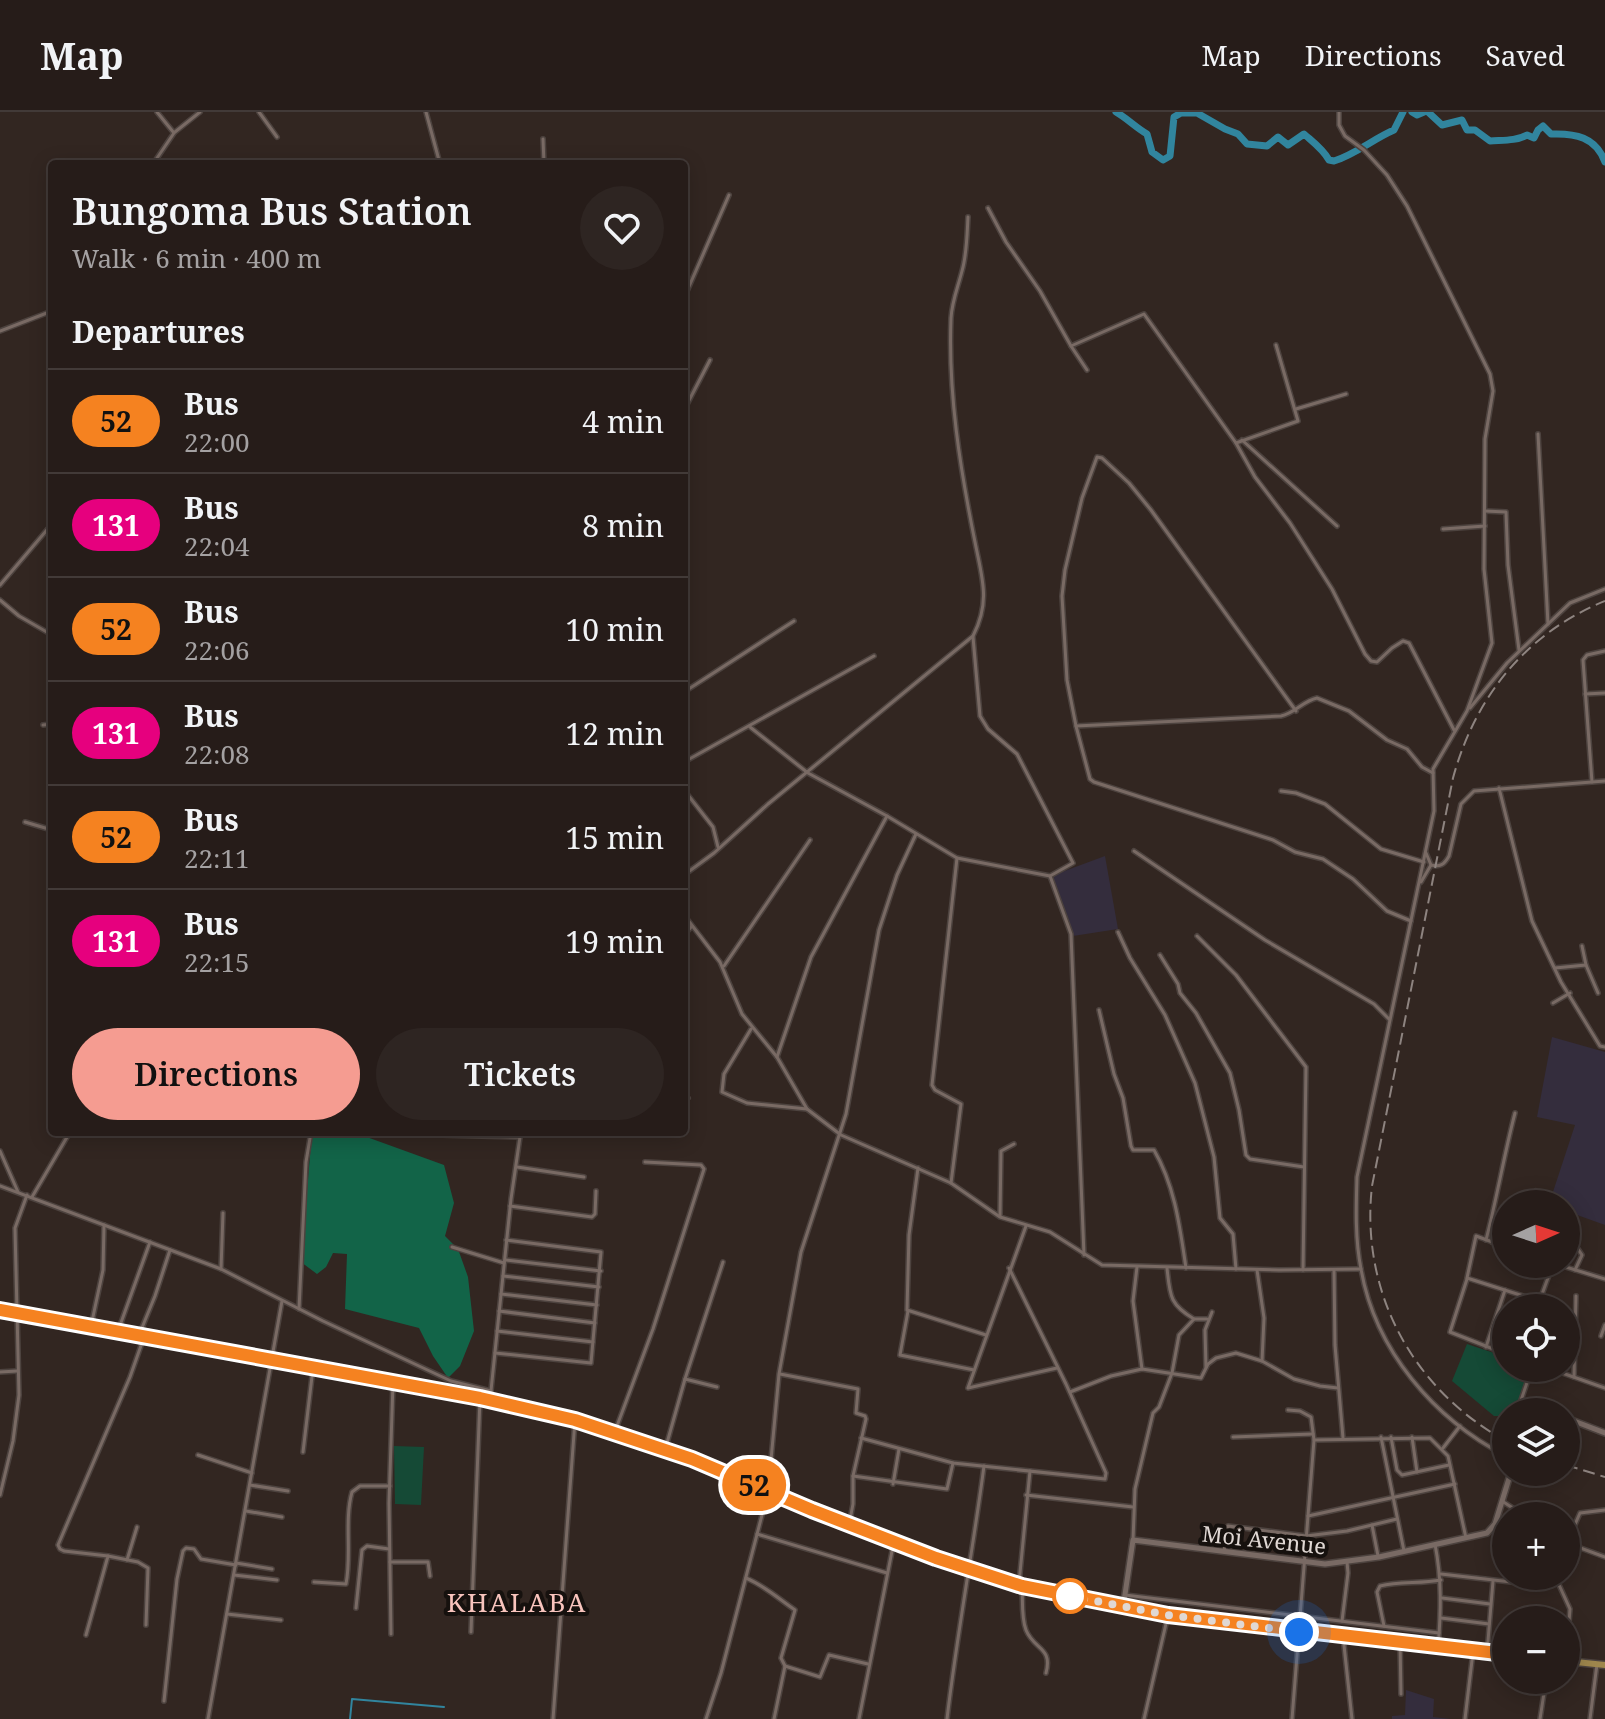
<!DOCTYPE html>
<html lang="en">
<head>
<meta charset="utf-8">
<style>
  :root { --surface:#261c19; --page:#2e2522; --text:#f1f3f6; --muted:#a4a1a2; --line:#423a38; --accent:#f59c91 }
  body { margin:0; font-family:"Noto Serif",serif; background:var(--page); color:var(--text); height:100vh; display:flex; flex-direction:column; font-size:30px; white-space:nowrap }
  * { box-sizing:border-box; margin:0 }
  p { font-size:26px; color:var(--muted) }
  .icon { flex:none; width:44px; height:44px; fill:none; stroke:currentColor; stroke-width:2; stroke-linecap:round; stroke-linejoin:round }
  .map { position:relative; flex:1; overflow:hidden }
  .drawer { position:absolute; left:48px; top:48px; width:640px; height:976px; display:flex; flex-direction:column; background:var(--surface); border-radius:8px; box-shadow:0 4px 20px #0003,0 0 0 2px var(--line) }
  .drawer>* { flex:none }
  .badge { padding:0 16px; border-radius:26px; font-size:28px; line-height:52px }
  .needle { width:52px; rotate:87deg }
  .fabs { position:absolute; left:1492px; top:1078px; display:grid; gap:16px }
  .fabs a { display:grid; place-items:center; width:88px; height:88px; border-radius:50%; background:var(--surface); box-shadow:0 4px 20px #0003,0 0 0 2px var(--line); font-size:40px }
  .you { position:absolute; width:40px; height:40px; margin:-20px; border:6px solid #fff; border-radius:50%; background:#1a73e8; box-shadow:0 0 0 12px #1a73e833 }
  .map>.badge { position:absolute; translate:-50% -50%; box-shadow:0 0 0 4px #fff }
  h2 { padding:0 24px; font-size:30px; line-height:72px }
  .round { display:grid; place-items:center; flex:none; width:84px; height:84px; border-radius:42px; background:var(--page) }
  .head { display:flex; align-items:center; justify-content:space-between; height:136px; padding:0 24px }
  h1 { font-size:38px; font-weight:600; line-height:60px }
  .action { display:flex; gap:16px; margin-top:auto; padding:16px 24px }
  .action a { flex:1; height:92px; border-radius:48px; background:var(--accent); color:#111; font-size:32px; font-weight:600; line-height:92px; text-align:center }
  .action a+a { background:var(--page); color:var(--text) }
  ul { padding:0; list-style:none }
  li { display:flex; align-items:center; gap:24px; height:104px; padding:0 24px; border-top:2px solid var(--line) }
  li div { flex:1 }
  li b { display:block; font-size:30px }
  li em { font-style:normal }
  li .badge { min-width:88px; font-weight:700; text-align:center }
  header { display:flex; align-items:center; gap:48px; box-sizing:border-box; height:112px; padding:0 40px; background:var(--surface); border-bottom:2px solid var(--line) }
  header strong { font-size:38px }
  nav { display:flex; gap:44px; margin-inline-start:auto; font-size:28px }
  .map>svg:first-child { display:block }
  .education { fill:#342d3d }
  .green { fill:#154a36 }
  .forest { fill:#126448 }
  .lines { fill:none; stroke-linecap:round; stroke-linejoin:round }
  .stream { stroke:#31859e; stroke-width:2 }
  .river { stroke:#31859e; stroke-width:7 }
  .street-casing { stroke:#4d433f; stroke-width:6 }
  .secondary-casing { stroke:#4d433f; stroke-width:8 }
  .primary-casing { stroke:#4d433f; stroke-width:9 }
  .street { stroke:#796a64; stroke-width:3 }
  .secondary { stroke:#796a64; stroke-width:5 }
  .primary { stroke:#9f874d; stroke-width:6 }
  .rail { stroke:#8e8480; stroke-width:2; stroke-dasharray:12 6; stroke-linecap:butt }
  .line-casing { stroke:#fff; stroke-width:18 }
  .line { stroke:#f58220; stroke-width:12 }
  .walk { stroke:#e0d8d4; stroke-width:8; stroke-dasharray:0 14.4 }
  .stop-dot { fill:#fff; stroke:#f58220; stroke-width:4 }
  .labels { text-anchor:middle; stroke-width:8; stroke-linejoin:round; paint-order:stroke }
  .street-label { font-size:22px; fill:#e0d8d4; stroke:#16110e }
  .quarter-label { font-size:26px; letter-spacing:2px; fill:#f8c4bd; stroke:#16110e }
</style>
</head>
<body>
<header>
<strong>Map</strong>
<nav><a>Map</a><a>Directions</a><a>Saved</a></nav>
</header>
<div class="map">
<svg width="1605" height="1607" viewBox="0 0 1605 1607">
  <rect width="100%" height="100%" fill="#322621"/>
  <g class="education">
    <path d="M1105,744L1118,817L1073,824L1051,764Z"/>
    <path d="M1552,925L1605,940V1113L1566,1099V1092H1549L1575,1013L1537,1005Z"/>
    <path d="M1406,1578L1434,1587L1433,1605L1451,1607H1392V1604L1405,1603Z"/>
  </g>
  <g class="green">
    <path d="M1467,1232L1506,1245V1256H1530L1515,1300H1506V1304H1494L1452,1269Z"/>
    <path d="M394,1334L424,1335L421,1393L395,1392Z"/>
  </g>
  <path class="forest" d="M312,1020H365L364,1024L444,1053L454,1091L445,1124L458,1137L468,1165L474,1219L460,1254L448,1266L433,1244L419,1216L345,1197L347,1142L333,1141L326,1155L317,1162L301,1150Z"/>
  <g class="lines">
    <path class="stream" d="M350,1607L352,1587L444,1595"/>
    <g class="river">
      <path d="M1116,0C1128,7 1135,15 1147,22L1152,40L1163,48L1170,44L1174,5L1181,1H1197L1225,17L1238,22L1247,32L1267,34L1278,25L1288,33L1304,22C1313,30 1323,37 1329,48L1334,49C1356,42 1373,27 1394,18L1403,0"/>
      <path d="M1412,0L1417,3L1424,0"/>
      <path d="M1428,0L1442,13L1462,8L1467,18H1475L1490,29C1503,28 1516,29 1527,23L1534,26L1538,18L1543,14L1551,22C1575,21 1596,25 1605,50"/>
    </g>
    <defs>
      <g id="street">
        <path d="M259,0L277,25"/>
        <path d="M426,0L440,52"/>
        <path d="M1339,0V13L1345,24L1364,38L1387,63L1407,94L1490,262L1493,279L1485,327L1484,457L1492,531L1467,599L1433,657L1434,699L1357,1065C1356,1095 1355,1127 1361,1157C1375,1238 1434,1307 1506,1344"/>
        <path d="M175,20L200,0"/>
        <path d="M543,27L544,52"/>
        <path d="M153,52L174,21L157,0"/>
        <path d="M988,96L1006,130L1040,179L1071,234L1144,202L1236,331L1255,365L1290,411L1332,477L1365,542L1371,549L1377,550L1392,536L1403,529L1409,531L1454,618"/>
        <path d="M684,186L729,83"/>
        <path d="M0,219L52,199"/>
        <path d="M1071,234L1087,258"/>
        <path d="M1296,297L1346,282"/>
        <path d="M684,298L710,248"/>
        <path d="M1538,322L1548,512"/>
        <path d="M1242,328L1337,414"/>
        <path d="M1236,331L1298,309L1276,233"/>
        <path d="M1485,399L1506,400L1508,453L1519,538"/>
        <path d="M1443,417L1485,414"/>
        <path d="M0,473L52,412"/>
        <path d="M0,488L19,504L52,523"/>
        <path d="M684,580L794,509"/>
        <path d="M1585,582L1605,581"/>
        <path d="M1470,596L1507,551L1570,491L1605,477"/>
        <path d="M1296,599L1151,398L1129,371L1102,346L1097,345L1082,386L1065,458L1062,484L1067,568L1076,614L1281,604C1295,601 1303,589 1317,586L1349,599L1387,628L1407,637L1422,655L1433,661"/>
        <path d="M43,613L52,612"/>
        <path d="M1076,614L1090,667L1094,670L1273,728L1295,740L1323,747L1353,767L1387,799L1411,809"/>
        <path d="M750,615L808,661L887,704L957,746L1050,764L1073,751L1017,642L988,617L980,604L973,525"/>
        <path d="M684,650L874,544"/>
        <path d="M1592,670L1583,548L1587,543L1605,539"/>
        <path d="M1499,676L1532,809L1561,870L1600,934L1605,935"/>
        <path d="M684,678L713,715L718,735"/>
        <path d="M1281,679L1296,681L1325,692L1381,737L1424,750"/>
        <path d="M25,710L52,718"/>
        <path d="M1134,739L1265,828L1374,892L1389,907"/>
        <path d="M1426,741L1431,753C1440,755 1444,753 1449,744L1461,692L1474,679L1605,669"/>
        <path d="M684,763L714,741L768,692L973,524C991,489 982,466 975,430C960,356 948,281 951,206C952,189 958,175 962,159C967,142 967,122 968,105"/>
        <path d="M1050,764L1071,822L1084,1143"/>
        <path d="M1421,770L1431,753"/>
        <path d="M684,803L720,850L742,902L777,945L807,997L841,1023L951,1071L1000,1105L1050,1120L1102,1153L1279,1158L1361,1157"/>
        <path d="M1118,820L1130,846L1165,903L1195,971L1214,1045L1220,1106L1233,1122L1236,1157"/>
        <path d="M684,823L692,814"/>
        <path d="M1197,824L1236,863L1306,955L1303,1158"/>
        <path d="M1582,834L1586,853"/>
        <path d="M1160,843L1178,872L1180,881L1196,901L1230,961L1239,998L1246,1043L1250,1047L1304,1055"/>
        <path d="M724,854L810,728"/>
        <path d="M1555,856L1586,853L1598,881"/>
        <path d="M1553,891L1570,881"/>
        <path d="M1099,898L1114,962L1123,986L1131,1034L1133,1038H1154C1175,1074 1180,1116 1186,1156"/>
        <path d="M751,917L724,962L722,980L747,991L807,997"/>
        <path d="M777,945L811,845L887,704"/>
        <path d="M684,990L688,986"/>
        <path d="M437,1020L442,1023L520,1025"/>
        <path d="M664,1020L679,1022L680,1020"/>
        <path d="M0,1039L18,1080"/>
        <path d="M517,1055L584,1065"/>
        <path d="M918,1056L909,1123L907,1198L986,1223"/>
        <path d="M951,1071L961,992L935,978L932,973L957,746"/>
        <path d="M0,1074L221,1157L323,1209L451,1269L491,1279"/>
        <path d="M32,1085L70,1020"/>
        <path d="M1528,1092L1536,1079"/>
        <path d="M510,1094L592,1105L595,1102L596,1079"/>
        <path d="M1000,1104L1001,1039L1014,1032"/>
        <path d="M1026,1114L968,1276L1057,1256"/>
        <path d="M1486,1128C1497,1086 1504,1043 1515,1001"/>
        <path d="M1492,1130L1497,1113L1506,1114"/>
        <path d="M1566,1133L1578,1137L1582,1143L1575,1158"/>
        <path d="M452,1135L504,1151"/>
        <path d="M1506,1135L1476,1124L1467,1166L1539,1189"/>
        <path d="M506,1148L601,1159"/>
        <path d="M1556,1152L1605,1167"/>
        <path d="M1137,1155L1133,1189L1142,1257"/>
        <path d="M1167,1156C1170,1183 1169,1192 1194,1207"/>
        <path d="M221,1157L223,1101"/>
        <path d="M1257,1158L1264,1206L1262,1249"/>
        <path d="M1334,1158L1335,1233L1343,1326"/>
        <path d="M503,1164L599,1175"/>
        <path d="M1467,1167L1450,1220L1506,1242"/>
        <path d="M501,1182L597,1193"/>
        <path d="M1537,1196L1553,1152"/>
        <path d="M299,1197L306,1050L311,1020"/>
        <path d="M499,1199L595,1211"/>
        <path d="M908,1199L900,1243L974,1258"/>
        <path d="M91,1214L103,1158L104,1113"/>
        <path d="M118,1219L150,1130"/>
        <path d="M497,1219L593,1230"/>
        <path d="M139,1223L155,1184L170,1138"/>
        <path d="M1601,1224L1605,1213"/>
        <path d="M1486,1235L1505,1178"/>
        <path d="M495,1241L591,1251L601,1140L506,1128"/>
        <path d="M1206,1255L1205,1218L1212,1200"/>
        <path d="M1548,1256L1605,1276"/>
        <path d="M0,1260L17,1259"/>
        <path d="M780,1262L858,1277L856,1301L865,1304L866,1307L853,1364V1392L849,1413"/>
        <path d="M1574,1265L1576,1184"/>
        <path d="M685,1267L723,1150"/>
        <path d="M1070,1280L1111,1264L1142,1257L1201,1266L1208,1252L1216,1246L1236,1241L1262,1249L1294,1267L1320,1274L1338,1276"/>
        <path d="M490,1288L511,1087L520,1025L525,1020"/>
        <path d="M1288,1298L1300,1299L1311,1305L1314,1328L1292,1607"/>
        <path d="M1517,1300L1532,1256"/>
        <path d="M614,1322L653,1217L704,1057L701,1053L645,1050"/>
        <path d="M1233,1325L1313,1322"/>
        <path d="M1381,1325L1404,1439"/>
        <path d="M1391,1325L1397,1358L1402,1363L1449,1353"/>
        <path d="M1412,1325L1417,1360"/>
        <path d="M861,1326L953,1351L1105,1367L1106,1361L1066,1272L1009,1156"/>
        <path d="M1314,1328L1430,1326L1448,1344L1466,1426"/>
        <path d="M1443,1336L1460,1314"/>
        <path d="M665,1338L685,1267L717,1275"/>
        <path d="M303,1340L313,1256"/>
        <path d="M198,1343L252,1361"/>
        <path d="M853,1364L947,1377L953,1351"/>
        <path d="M893,1372L899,1337"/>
        <path d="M250,1373L288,1379"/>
        <path d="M0,1383L13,1329L19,1283L15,1116L27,1083"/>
        <path d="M1026,1383L1133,1395"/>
        <path d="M1502,1389L1525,1404"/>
        <path d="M246,1399L282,1405"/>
        <path d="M1308,1404L1455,1372"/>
        <path d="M1372,1413L1378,1444"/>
        <path d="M1492,1416L1506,1426"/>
        <path d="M757,1422L887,1461"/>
        <path d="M1133,1428L1135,1377L1153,1301L1159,1295L1172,1261L1179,1223L1194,1207H1207"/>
        <path d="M1567,1431L1605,1445"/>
        <path d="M1435,1432C1442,1468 1441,1500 1438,1536"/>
        <path d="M1566,1433L1580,1401L1605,1398"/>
        <path d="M1224,1439L1228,1414L1306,1424L1347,1419L1397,1407"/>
        <path d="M108,1444L138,1450L148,1456L146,1513"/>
        <path d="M127,1448L137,1415"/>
        <path d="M390,1450H428L430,1464"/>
        <path d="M236,1451L272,1457"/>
        <path d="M1441,1462L1520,1471L1557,1467"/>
        <path d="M234,1463L277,1468"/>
        <path d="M1555,1464L1570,1497L1566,1549"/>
        <path d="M746,1466C765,1474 779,1487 795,1498L781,1546L785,1554"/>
        <path d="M314,1470L346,1472C352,1442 344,1409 352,1380L360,1374H390"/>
        <path d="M1019,1471L1030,1359"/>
        <path d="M1022,1474C1023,1488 1021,1505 1026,1518C1034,1538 1053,1535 1046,1561"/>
        <path d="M1125,1483L1439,1521"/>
        <path d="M1442,1486L1490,1492"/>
        <path d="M356,1496L362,1438L367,1434L389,1437"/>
        <path d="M227,1502L281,1508"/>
        <path d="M1441,1506L1489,1512"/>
        <path d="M1342,1509L1348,1461L1347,1450"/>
        <path d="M1384,1514L1377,1480L1380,1474C1400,1469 1420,1472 1441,1468"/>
        <path d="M471,1520L480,1286"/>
        <path d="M391,1522L389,1391L393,1271"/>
        <path d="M86,1523L108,1444L64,1439L60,1437L58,1433L130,1265L144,1225"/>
        <path d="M1343,1524L1352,1607"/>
        <path d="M1400,1530L1401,1582"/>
        <path d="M1487,1541L1493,1469"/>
        <path d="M164,1589L177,1467L183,1439L186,1436L194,1437L201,1447L236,1453"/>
        <path d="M208,1607L282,1189"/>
        <path d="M553,1607L575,1308"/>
        <path d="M706,1607L721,1561L768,1380L779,1262L801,1140L846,1002L879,818L897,763L916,722"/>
        <path d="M774,1607L785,1554L820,1565L829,1543L868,1552"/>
        <path d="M859,1607L894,1429"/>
        <path d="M947,1607C957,1522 973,1438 984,1354"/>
        <path d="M1144,1607L1168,1503"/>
        <path d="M1465,1607L1473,1540"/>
        <path d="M1540,1607L1546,1568"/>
        <path d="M1590,1607L1597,1552"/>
      </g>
      <g id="secondary">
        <path d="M1566,1306L1605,1321"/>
        <path d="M1123,1496L1133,1428L1325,1452L1379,1445L1487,1421L1495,1412L1511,1360"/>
      </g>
      <g id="primary">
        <path d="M0,1198L480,1286L575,1308L692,1347L849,1413L936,1446L1022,1474L1115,1494L1227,1512L1506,1542"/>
        <path d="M1566,1549L1605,1553"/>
      </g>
    </defs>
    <use href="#street" class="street-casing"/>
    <use href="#secondary" class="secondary-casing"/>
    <use href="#primary" class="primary-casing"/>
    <use href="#street" class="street"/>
    <use href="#secondary" class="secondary"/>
    <use href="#primary" class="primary"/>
    <g class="rail">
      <path d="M1506,1329C1413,1278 1360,1180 1372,1074L1453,666C1475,585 1526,521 1605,489"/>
      <path d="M1566,1353L1605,1365"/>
    </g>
  </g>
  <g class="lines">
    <defs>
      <path id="line" d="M0,1198L480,1286L575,1308L692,1347L812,1398L936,1446L1022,1474L1168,1503L1506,1542"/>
    </defs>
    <use href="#line" class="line-casing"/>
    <use href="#line" class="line"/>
    <path class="walk" d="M1070,1484L1168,1503L1299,1520"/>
  </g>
  <circle class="stop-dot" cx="1070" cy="1484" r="16"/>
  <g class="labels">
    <g class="street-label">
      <text transform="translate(1264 1428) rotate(6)" y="8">Moi Avenue</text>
    </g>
    <g class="quarter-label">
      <text x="517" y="1500">KHALABA</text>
    </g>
  </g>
</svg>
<div class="fabs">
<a><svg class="needle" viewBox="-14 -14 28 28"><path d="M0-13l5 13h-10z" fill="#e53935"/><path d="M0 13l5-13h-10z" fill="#a4a1a2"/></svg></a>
<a><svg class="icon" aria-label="locate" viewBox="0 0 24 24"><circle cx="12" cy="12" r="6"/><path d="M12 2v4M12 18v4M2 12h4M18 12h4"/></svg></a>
<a><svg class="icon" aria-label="layers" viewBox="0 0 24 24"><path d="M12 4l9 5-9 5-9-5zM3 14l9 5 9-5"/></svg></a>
<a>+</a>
<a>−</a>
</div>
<div class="you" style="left:1299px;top:1520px"></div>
<b class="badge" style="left:754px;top:1373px;background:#f58220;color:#111">52</b>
<section class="drawer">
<div class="head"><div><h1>Bungoma Bus Station</h1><p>Walk · 6 min · 400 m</p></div><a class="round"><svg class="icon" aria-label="heart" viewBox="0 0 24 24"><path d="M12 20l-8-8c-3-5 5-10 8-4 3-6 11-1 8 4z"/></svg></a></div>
<h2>Departures</h2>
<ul>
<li><span class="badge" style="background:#f58220;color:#111">52</span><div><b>Bus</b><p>22:00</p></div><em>4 min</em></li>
<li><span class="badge" style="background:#e6007e;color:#fff">131</span><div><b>Bus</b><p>22:04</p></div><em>8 min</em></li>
<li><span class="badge" style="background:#f58220;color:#111">52</span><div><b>Bus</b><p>22:06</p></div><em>10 min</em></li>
<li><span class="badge" style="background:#e6007e;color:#fff">131</span><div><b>Bus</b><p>22:08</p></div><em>12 min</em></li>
<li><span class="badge" style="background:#f58220;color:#111">52</span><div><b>Bus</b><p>22:11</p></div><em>15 min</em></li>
<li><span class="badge" style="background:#e6007e;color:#fff">131</span><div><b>Bus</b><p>22:15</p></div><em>19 min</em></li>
</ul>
<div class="action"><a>Directions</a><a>Tickets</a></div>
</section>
</div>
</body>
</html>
